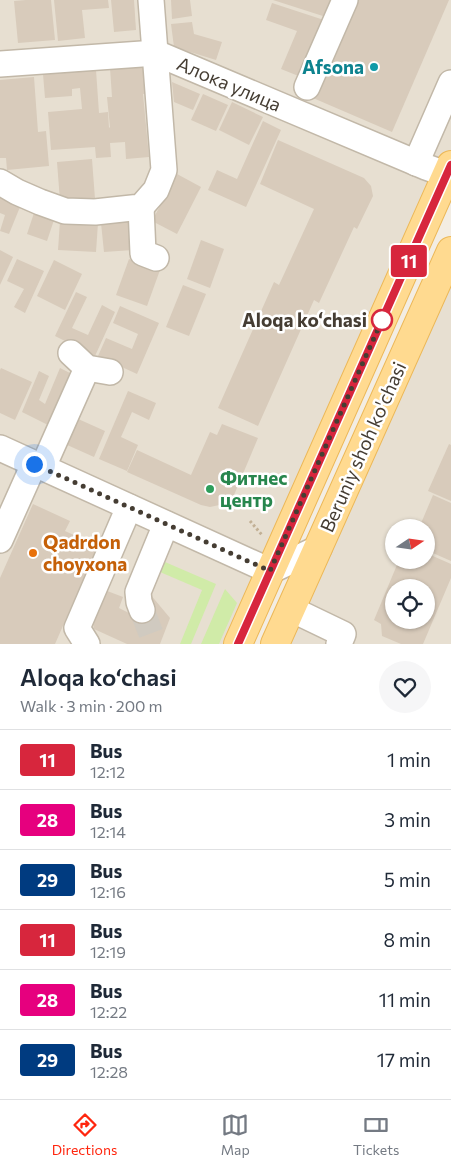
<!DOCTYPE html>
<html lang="en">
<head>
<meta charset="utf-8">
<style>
  :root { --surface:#fff; --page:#f6f6f7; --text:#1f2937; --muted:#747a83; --line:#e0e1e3; --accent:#ff260e }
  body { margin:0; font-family:Commissioner,sans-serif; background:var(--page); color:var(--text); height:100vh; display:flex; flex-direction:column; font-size:19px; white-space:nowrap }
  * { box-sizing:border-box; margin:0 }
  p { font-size:16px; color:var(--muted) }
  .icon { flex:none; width:28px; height:28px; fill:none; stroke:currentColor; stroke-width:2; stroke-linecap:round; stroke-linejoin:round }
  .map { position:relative; height:644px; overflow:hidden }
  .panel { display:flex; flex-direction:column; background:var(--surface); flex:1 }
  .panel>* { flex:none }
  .badge { padding:0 10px; border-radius:4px; font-size:18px; line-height:32px }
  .needle { width:32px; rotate:77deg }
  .fabs { position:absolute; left:385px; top:519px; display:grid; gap:10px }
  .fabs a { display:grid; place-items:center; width:50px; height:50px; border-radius:50%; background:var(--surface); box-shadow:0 1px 4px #0004; font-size:25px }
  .you { position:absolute; width:25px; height:25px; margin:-12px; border:4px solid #fff; border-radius:50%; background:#1a73e8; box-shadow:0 0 0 8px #1a73e833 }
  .map>.badge { position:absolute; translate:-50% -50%; box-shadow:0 0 0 2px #fff }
  .round { display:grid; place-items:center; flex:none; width:52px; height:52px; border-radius:26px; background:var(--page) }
  .overview { display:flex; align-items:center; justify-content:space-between; height:85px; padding:0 20px }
  h1 { font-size:24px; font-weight:600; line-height:38px }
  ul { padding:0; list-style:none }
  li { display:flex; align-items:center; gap:15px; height:60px; padding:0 20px; border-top:1px solid var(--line) }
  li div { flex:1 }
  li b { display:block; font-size:19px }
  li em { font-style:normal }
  li .badge { min-width:55px; font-weight:700; text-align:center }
  .tabs { display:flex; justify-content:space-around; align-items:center; height:70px; border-top:1px solid var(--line); background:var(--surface); font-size:14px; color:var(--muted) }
  .tabs a { display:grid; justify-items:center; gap:2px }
  .tabs .active { color:var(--accent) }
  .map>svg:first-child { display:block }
  .residential { fill:#e7dfd1; fill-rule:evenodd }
  .green { fill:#d0eba8 }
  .building { fill:#d8cbbb; fill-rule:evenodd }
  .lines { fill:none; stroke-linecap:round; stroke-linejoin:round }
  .minor-tunnel { stroke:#d0cac0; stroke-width:25; stroke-dasharray:25 12; stroke-linecap:butt }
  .minor-casing { stroke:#c2b8a8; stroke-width:28 }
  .major-casing { stroke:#ecb858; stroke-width:30 }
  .path { stroke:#c2b095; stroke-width:3; stroke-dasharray:2.5 2.5; stroke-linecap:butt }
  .minor { stroke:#fff; stroke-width:25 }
  .major { stroke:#ffda90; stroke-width:28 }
  .line-casing { stroke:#fff; stroke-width:11 }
  .line { stroke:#d7263d; stroke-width:8 }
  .walk { stroke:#453d33; stroke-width:5; stroke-dasharray:0 9 }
  .culture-dot { fill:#0f9aa8; stroke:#fff; stroke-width:2 }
  .stop-dot { fill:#fff; stroke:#d7263d; stroke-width:2.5 }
  .leisure-dot { fill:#2e9e5b; stroke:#fff; stroke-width:2 }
  .food-dot { fill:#e8710a; stroke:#fff; stroke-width:2 }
  .labels { text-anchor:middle; stroke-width:5; stroke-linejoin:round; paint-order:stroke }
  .culture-label { font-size:19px; font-weight:bold; fill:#0d838f; stroke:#fff; text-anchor:end }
  .street-label { font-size:19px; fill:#453d33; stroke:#fff }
  .stop-label { font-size:19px; font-weight:bold; fill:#453d33; stroke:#fff; text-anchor:end }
  .leisure-label { font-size:19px; font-weight:bold; fill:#27864d; stroke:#fff; text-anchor:start }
  .food-label { font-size:19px; font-weight:bold; fill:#c56008; stroke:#fff; text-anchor:start }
</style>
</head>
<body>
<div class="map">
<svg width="451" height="644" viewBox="0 0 451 644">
  <rect width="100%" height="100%" fill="#f3ede3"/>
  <g class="residential">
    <path d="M0,0H451V165L238,644H0Z"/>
    <path d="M451,251V644H275ZM394,528H426V560H394ZM394,588H426V620H394Z"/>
  </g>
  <g class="green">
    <path d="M165,562L216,584L191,644H180L202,590L160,572Z"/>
    <path d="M225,589L237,603L219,644H201Z"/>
  </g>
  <g class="building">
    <path d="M26,0H51L55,40L18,43L14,1Z"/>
    <path d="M54,0H108L109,8L82,10L85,38L58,41Z"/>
    <path d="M111,0H134L136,30L114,32Z"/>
    <path d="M171,0H190L192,16L172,19Z"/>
    <path d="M273,0H334L326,17Z"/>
    <path d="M355,0H449L392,132L313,98Z"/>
    <path d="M272,3L327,21L301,77L281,69L297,31L266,20Z"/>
    <path d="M192,22L194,34L222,42L216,60L174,47L171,24Z"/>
    <path d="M147,65L150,93L143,94L149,157L126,159L125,142L110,143L111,157L96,158L95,147L51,150L48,112L82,109L80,88L72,89V96L45,98L43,74L96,70L99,113L108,112L109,128L110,127L107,97H112L110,68Z"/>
    <path d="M34,77L38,132L46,131L49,166L7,170L6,158H0V80Z"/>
    <path d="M172,82L200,94L193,110L174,102Z"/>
    <path d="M203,94L228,105L216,131L191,120Z"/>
    <path d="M232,102L263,117L249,145L219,130Z"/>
    <path d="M263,121L281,130L246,207L208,190L217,170L237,179Z"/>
    <path d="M278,140L364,178L371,186L373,196L357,229L354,227L319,303L314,300L258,426L218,408L274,282L279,285L314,209L260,184Z"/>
    <path d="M92,159L95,199L60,201L57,162Z"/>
    <path d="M177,174L201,187L177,234L152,221Z"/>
    <path d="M0,193L22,202L9,234L0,231L5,215L0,213Z"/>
    <path d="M35,210L55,217L47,241L27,234Z"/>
    <path d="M131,220L133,250L104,252L101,223Z"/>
    <path d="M60,221L98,223L96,252L58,250Z"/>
    <path d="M201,240L224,249L210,288L187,279Z"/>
    <path d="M0,250L13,257L0,285Z"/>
    <path d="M17,259L44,271L25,313L14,307L24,289L7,281Z"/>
    <path d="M129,259L160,270L147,306L116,295Z"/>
    <path d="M54,260L82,274L65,310L37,296Z"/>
    <path d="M183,285L206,294L189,336L166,327Z"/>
    <path d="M76,292L87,297L72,328L88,335L102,305L115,312L95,356L55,336Z"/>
    <path d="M120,306L159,323L137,374L98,356L106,338L132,349L138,334L113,323Z"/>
    <path d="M1,368L32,382L15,420L0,413V370Z"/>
    <path d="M60,368L74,375L50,426L22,412L39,371L49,376L39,400L45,404Z"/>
    <path d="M128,391L156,403L149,420L132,412L121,437L138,445L127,471L99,459Z"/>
    <path d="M76,418L105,431L94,457L65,444Z"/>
    <path d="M222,424L258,438L234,495L228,502L224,504L210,507L201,505L127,472L137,450L191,475L210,432L217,435Z"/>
    <path d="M449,444L451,445V501L428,491Z"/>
    <path d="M433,495L451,503V561L426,550V528H419Z"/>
    <path d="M33,504L70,521L65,531L98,546L55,644H0V578Z"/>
    <path d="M426,553L451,564V578L423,644H401L382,636L381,624L374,620L399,560H426ZM394,588H426V620H394Z"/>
    <path d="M102,589L123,597L119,608L139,618L150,594L170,618L160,644H127L94,629L91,613Z"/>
  </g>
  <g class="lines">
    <path class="minor-tunnel" d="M142,610L155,644"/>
    <defs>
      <g id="minor">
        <path d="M0,64L156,53L426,167L451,176"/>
        <path d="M307,87L345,0"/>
        <path d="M416,163L451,83"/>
        <path d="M0,182L17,192L40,202L65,211L95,212L141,207L156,190L164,170L151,0"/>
        <path d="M141,207L143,253L156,258"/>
        <path d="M71,353L87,368L110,372"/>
        <path d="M0,448L270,571L319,548"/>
        <path d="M43,467L87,368"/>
        <path d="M0,540L34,464"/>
        <path d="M291,609L343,634L339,644"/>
        <path d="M142,610L139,602L138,592L166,524"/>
        <path d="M87,644L77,628L129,507"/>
      </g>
      <g id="major">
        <path d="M238,644L451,165"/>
        <path d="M275,644L451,251"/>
      </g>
    </defs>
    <use href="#minor" class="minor-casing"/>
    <use href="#major" class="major-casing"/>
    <path class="path" d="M250,521L262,535"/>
    <use href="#minor" class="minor"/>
    <use href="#major" class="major"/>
  </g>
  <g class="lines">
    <defs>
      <path id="line" d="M238,644L451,165"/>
    </defs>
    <use href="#line" class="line-casing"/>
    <use href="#line" class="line"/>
    <path class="walk" d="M34,464L270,571L382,320"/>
  </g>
  <circle class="culture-dot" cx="374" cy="67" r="5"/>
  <circle class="stop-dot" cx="382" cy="320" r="10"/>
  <circle class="leisure-dot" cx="210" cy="489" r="5"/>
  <circle class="food-dot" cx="33" cy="553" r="5"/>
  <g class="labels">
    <g class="culture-label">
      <text x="364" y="74">Afsona</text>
    </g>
    <g class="street-label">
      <text transform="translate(229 84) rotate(23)" y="7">Алока улица</text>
      <text transform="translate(363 447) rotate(-66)" y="7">Beruniy shoh ko'chasi</text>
    </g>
    <g class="stop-label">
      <text x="367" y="327">Aloqa ko‘chasi</text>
    </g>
    <g class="leisure-label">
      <text x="220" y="485">Фитнес<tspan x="220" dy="22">центр</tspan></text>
    </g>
    <g class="food-label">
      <text x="43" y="549">Qadrdon<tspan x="43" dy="22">choyxona</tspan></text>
    </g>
  </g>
</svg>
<div class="fabs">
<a><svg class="needle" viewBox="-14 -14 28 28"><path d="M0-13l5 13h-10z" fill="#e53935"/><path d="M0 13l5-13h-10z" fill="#747a83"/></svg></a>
<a><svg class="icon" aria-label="locate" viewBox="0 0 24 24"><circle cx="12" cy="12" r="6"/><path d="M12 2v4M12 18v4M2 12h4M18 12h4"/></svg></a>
</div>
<div class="you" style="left:34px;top:464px"></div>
<b class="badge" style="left:409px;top:261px;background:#d7263d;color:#fff">11</b>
</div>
<section class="panel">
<div class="overview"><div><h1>Aloqa ko‘chasi</h1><p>Walk · 3 min · 200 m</p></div><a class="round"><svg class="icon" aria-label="heart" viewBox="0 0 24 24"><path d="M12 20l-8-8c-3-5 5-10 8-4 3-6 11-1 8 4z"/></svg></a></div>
<ul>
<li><span class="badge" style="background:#d7263d;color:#fff">11</span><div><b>Bus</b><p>12:12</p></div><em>1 min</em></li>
<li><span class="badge" style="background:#e6007e;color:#fff">28</span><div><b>Bus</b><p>12:14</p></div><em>3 min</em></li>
<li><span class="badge" style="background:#003b80;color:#fff">29</span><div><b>Bus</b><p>12:16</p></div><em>5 min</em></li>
<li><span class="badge" style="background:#d7263d;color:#fff">11</span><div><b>Bus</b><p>12:19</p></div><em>8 min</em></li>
<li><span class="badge" style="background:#e6007e;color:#fff">28</span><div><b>Bus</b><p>12:22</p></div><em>11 min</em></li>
<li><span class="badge" style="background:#003b80;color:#fff">29</span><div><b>Bus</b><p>12:28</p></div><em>17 min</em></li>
</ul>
</section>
<nav class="tabs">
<a class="active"><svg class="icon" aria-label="directions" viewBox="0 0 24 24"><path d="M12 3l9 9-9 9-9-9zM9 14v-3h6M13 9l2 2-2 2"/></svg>Directions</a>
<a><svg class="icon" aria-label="map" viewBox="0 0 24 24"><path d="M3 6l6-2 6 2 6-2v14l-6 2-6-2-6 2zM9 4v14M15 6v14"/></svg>Map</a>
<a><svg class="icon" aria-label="tickets" viewBox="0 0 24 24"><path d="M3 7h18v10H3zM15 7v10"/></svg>Tickets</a>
</nav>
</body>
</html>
